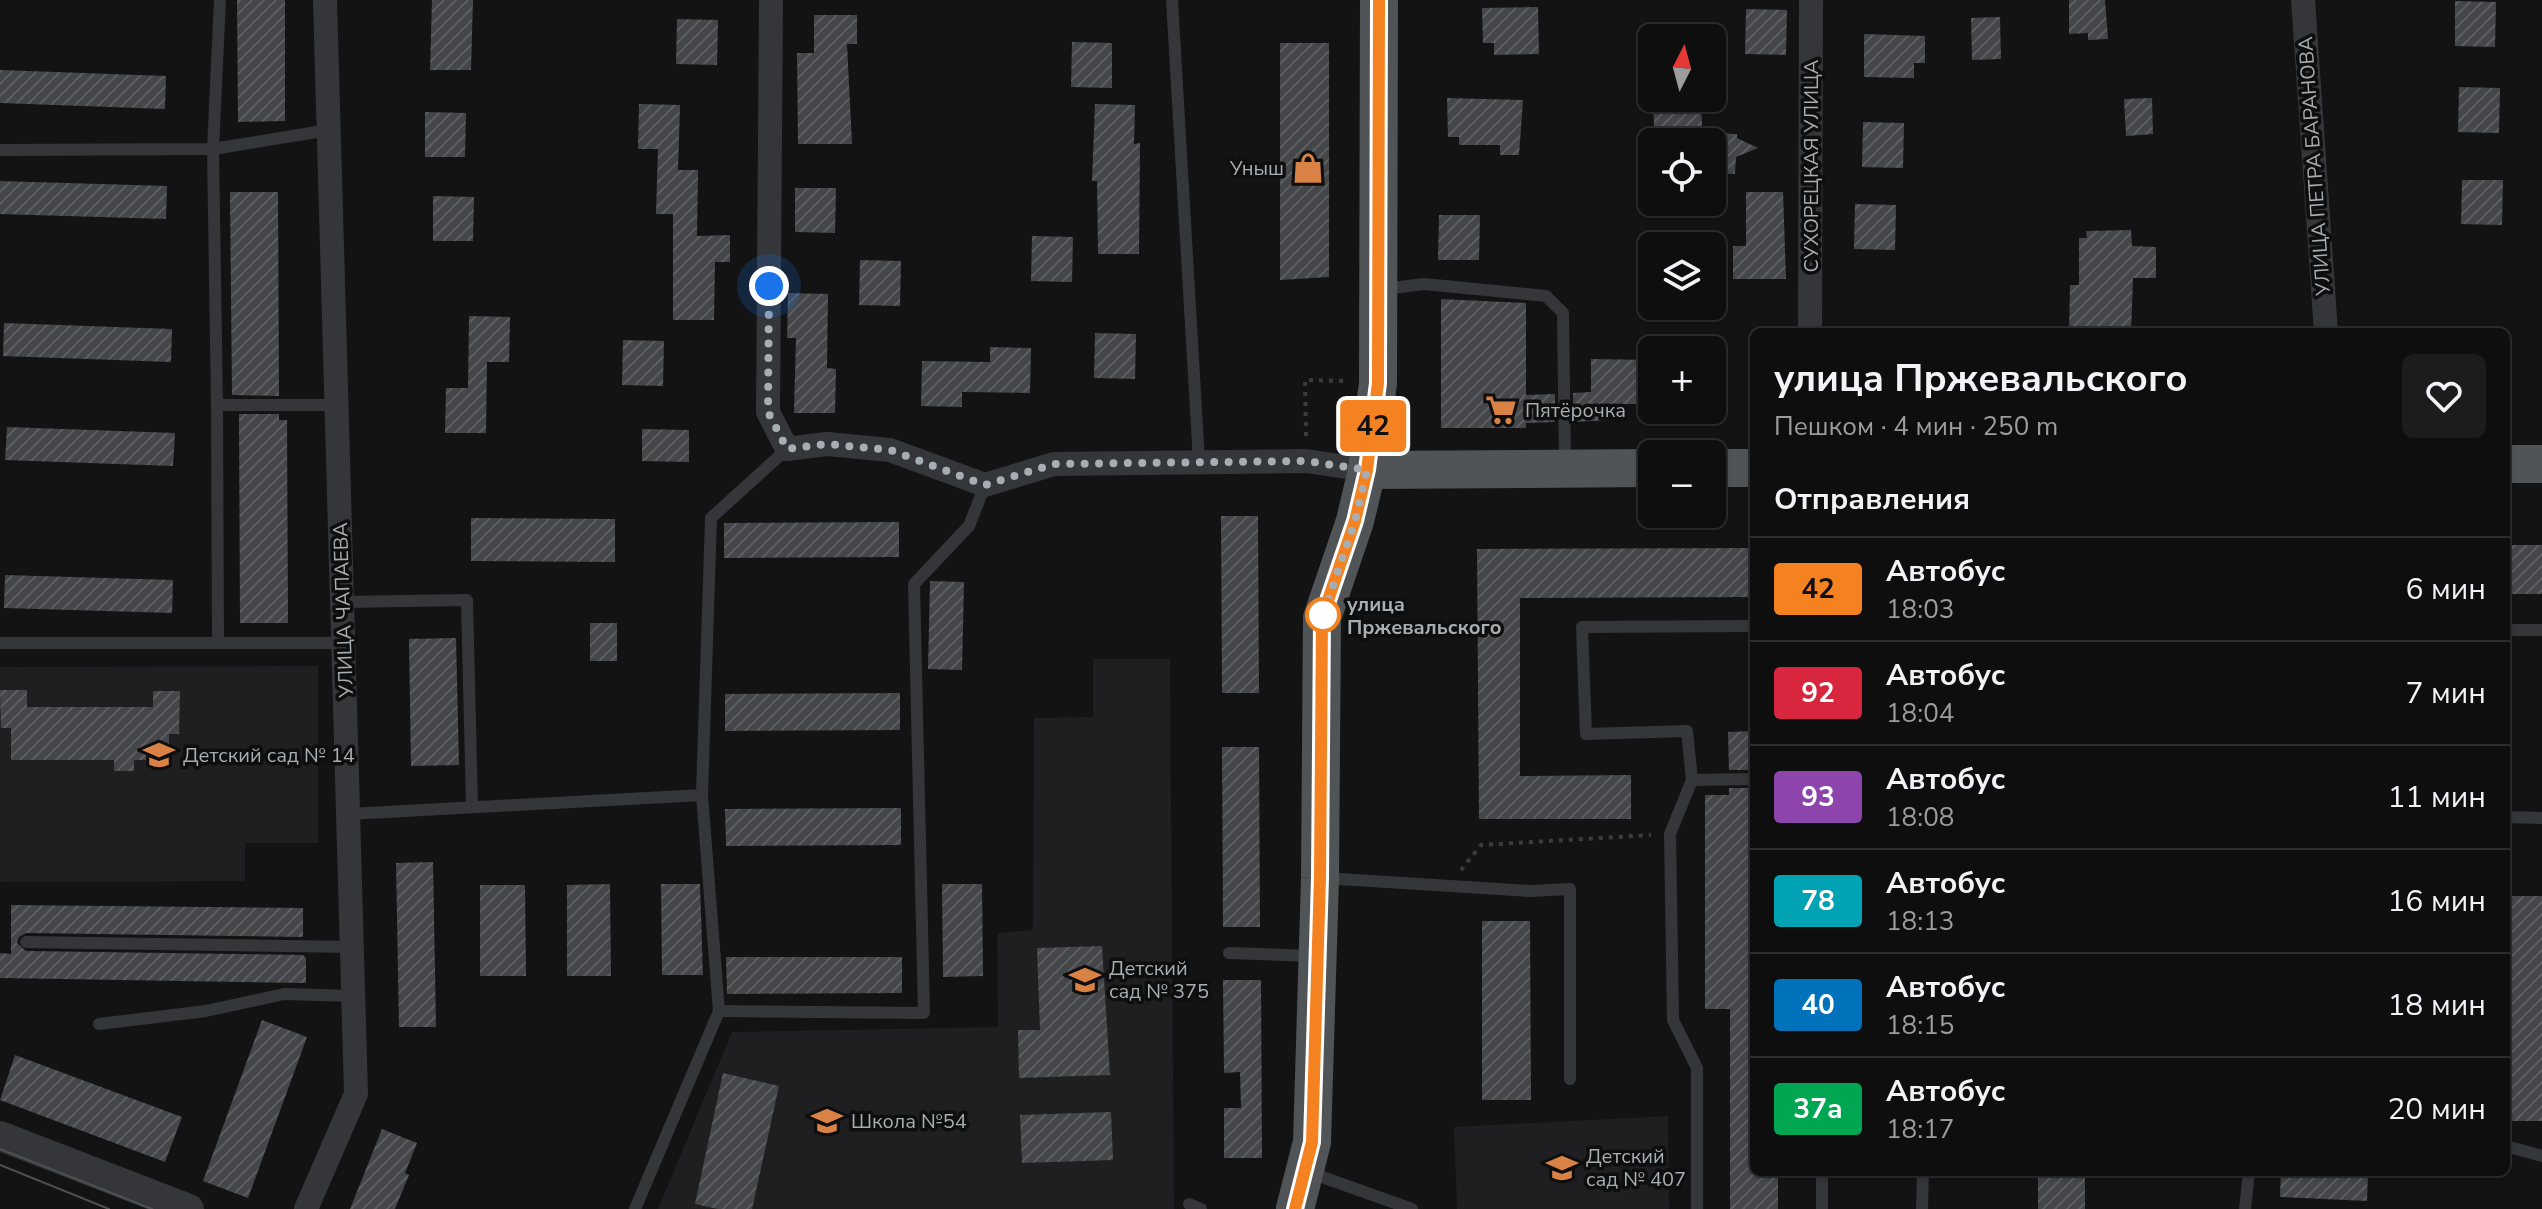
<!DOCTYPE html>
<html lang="ru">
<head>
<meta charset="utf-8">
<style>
  :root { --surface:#0e0e0f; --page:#1c1c1d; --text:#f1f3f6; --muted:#9b9c9e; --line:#2e2e2f }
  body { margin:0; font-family:"Nunito Sans",sans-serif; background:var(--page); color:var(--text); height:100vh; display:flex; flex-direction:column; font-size:30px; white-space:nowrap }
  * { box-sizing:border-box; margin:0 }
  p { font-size:26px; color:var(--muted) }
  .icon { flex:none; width:44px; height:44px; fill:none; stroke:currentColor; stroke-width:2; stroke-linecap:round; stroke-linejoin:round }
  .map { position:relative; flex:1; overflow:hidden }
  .drawer { position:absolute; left:1750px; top:328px; width:760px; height:848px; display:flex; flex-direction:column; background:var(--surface); border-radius:12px; box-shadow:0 2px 6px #0004,0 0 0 2px var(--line) }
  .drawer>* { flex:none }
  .badge { padding:0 16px; border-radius:6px; font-size:28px; line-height:52px }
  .needle { width:52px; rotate:6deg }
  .controls { position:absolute; left:1638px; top:24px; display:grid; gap:16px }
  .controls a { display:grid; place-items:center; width:88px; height:88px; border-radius:12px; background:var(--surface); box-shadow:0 2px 6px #0004,0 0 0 2px var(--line); font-size:40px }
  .you { position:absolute; width:40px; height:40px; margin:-20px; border:6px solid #fff; border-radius:50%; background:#1a73e8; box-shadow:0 0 0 12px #1a73e833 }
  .map>.badge { position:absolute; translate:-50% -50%; box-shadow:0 0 0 4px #fff }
  h2 { padding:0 24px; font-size:30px; line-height:72px }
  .round { display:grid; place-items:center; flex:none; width:84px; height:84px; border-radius:12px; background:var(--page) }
  .summary { display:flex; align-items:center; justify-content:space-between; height:136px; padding:0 24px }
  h1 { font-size:38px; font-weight:700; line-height:60px }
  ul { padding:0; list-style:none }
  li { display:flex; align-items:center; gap:24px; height:104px; padding:0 24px; border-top:2px solid var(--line) }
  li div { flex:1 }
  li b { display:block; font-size:30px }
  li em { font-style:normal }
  li .badge { min-width:88px; font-weight:700; text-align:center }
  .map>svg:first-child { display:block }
  .built { fill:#1f1f21 }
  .building { fill:url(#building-hatch) }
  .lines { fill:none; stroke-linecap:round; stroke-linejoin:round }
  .path { stroke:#3a3d3f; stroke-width:4; stroke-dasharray:4 6; stroke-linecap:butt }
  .service { stroke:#343639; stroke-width:12 }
  .minor { stroke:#343639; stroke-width:24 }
  .tertiary { stroke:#343639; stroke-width:30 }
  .primary { stroke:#515457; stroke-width:38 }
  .tram { stroke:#4e5053; stroke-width:2 }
  .line-casing { stroke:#fff; stroke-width:18 }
  .line { stroke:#f58220; stroke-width:12 }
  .walk { stroke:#a6adb3; stroke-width:8; stroke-dasharray:0 14.4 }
  .stop-dot { fill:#fff; stroke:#f58220; stroke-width:4 }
  .labels { text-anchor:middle; stroke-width:7; stroke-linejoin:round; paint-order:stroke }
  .street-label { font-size:20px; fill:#a6adb3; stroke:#0e0e0f }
  .poi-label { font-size:20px; fill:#a6adb3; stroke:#0e0e0f; text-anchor:start }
  .stop-label { font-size:20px; font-weight:bold; fill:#a6adb3; stroke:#0e0e0f; text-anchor:start }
</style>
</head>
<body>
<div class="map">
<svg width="2542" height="1209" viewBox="0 0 2542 1209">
  <defs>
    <pattern id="building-hatch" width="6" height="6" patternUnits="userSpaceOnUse" patternTransform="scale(2)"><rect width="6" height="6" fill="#454649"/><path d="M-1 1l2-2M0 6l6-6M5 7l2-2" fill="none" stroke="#5d5e61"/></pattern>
  </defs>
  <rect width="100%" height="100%" fill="#131314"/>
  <g class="built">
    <path d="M1093,659H1170L1174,1209H658L732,1032L998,1027L997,933L1033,930L1034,718L1093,717Z"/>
    <path d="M318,666V843H245V881L0,882V667Z"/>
    <path d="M1668,1116L1669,1209H1457L1454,1127Z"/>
  </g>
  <g class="building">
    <path d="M237,0H285V121L238,122Z"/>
    <path d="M432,0H473L471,70H430Z"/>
    <path d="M2069,0H2105L2108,39L2088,40V33L2069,34Z"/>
    <path d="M2455,1L2496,2L2495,47L2455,46Z"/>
    <path d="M1538,7L1539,54L1494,55V43H1483L1482,8Z"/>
    <path d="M1746,9L1787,10L1786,55L1745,54Z"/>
    <path d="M814,15H857V44H847L852,144H798L797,53H814Z"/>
    <path d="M2000,17L2001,59L1972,60L1971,18Z"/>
    <path d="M677,19L718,20L717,65L676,64Z"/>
    <path d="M1864,34L1925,36V63H1914V78L1864,77Z"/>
    <path d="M1072,42L1112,43V88L1071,87Z"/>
    <path d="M1280,43H1329V277L1280,280Z"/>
    <path d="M0,70L166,76L165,109L0,103Z"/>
    <path d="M2459,87L2500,88L2499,133L2458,132Z"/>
    <path d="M1447,98L1523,100L1519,155H1500V145H1459V137H1448Z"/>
    <path d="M1653,98H1701L1702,126H1654Z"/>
    <path d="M2152,98L2153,134L2126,136L2124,99Z"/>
    <path d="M639,104L680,105L678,170H698L697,236L730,235V262H715L714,320H673V214H656L658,149H638Z"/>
    <path d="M1095,104L1135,105L1134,144L1140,143L1139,254H1098L1097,181H1092Z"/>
    <path d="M425,112L466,113L465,157H425Z"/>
    <path d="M1863,122L1904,123L1903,168L1862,167Z"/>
    <path d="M1712,133L1737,134V138L1758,148L1736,157L1735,174L1712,173Z"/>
    <path d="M2462,180H2503L2502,225L2461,224Z"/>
    <path d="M0,181L167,186L166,219L0,214Z"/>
    <path d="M795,188H836L835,233L795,232Z"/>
    <path d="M230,192H278L279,396L232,395Z"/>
    <path d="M1746,192H1783L1786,279H1733V246H1746Z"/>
    <path d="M433,196L474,197L473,241H433Z"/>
    <path d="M1855,204L1896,205L1895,250L1854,249Z"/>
    <path d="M1439,215H1480L1479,260H1438Z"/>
    <path d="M2131,230L2132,246L2156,247V278H2133L2131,332H2069L2070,285H2079V238H2087L2086,231Z"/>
    <path d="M1032,236L1073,237L1072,282L1031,281Z"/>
    <path d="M860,260L901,261L900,306L859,305Z"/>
    <path d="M788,293L828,294L827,368L836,369L835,413H794L796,338H787Z"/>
    <path d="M1441,299L1526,303V395L1555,394V422L1526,423V428H1441Z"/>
    <path d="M469,316L510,317L509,362H487L486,433H445L446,388H468Z"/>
    <path d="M4,323L172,329L171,362L3,356Z"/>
    <path d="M1095,333L1136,334L1135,379L1094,378Z"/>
    <path d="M623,340L664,341L663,386L622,385Z"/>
    <path d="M990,347L1031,348L1030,393L962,392V407L921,406L922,361L990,362Z"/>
    <path d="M1591,359L1652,360V404H1610V420L1573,422V393L1591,392Z"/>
    <path d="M239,414H279V420H287L288,623H240Z"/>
    <path d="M7,427L175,433L173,466L5,460Z"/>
    <path d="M642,429L689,430V462L642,461Z"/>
    <path d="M1221,516H1258L1259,693H1222Z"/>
    <path d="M471,518L615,519V562L471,561Z"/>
    <path d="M899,522V557L724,558V523Z"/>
    <rect x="2506" y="545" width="36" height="49"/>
    <path d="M1754,548V597L1520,598V776L1631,775V819H1479L1477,549Z"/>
    <path d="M5,575L173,580L172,613L4,608Z"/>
    <path d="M930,581L964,582L962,670L928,669Z"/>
    <rect x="590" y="623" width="27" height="38"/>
    <path d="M456,638L459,765L411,766L409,639Z"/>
    <path d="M0,690H27V707H153V691H180L179,734H169V760H134V771H114V760H11V728H1Z"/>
    <path d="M900,693V730L725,731V694Z"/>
    <path d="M1753,731V770H1729L1728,732Z"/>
    <path d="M1222,747H1259L1260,927H1223Z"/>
    <path d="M1729,788H1753L1754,795V1172H1778V1209H1730V1009H1705V795H1729Z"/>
    <path d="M901,808V845L726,846L725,809Z"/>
    <path d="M433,862L436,1027H399L396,863Z"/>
    <path d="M610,884L611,976H567V885Z"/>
    <path d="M661,884H700L703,975H662Z"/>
    <path d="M942,884H982L983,976L943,977Z"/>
    <path d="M480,885H525L526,976H480Z"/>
    <rect x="2506" y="896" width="36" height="225"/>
    <path d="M11,905L303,908V937L26,933L19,937L17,943L26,951L303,955L306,958V983L0,978V953L11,954Z"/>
    <path d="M1482,921H1530L1531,1100H1482Z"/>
    <path d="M1102,946L1110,1075L1019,1078L1018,1030H1040L1037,948Z"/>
    <path d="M726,957H902V993L727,994Z"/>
    <path d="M1223,980H1261L1262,1158H1224V1108H1241L1240,1072L1224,1073Z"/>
    <path d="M262,1020L307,1037L248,1198L203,1181Z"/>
    <path d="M15,1055L182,1117L165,1162L0,1100Z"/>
    <path d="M723,1073L779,1086L752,1209H718L695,1204Z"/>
    <path d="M1111,1112L1113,1160L1022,1163L1020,1115Z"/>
    <path d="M382,1129L417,1143L405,1173L409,1175L395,1209H350Z"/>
    <rect x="2038" y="1172" width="47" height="37"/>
    <path d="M2281,1172H2368L2367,1201L2280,1197Z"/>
  </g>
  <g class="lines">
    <g class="path">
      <path d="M1306,436L1305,380L1348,381"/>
      <path d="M1461,870L1481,845L1651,835"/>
    </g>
    <g class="service">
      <path d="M220,0L213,149L217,405H337"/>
      <path d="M1172,0L1199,461"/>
      <path d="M0,150L213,149L329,130"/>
      <path d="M1384,289L1424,284L1546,296L1563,313L1565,463"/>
      <path d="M217,405L218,642"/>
      <path d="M342,602L467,600L472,807"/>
      <path d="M2506,630H2542"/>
      <path d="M0,643H344"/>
      <path d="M1692,780L1754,779"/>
      <path d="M349,814L702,795L711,518L787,449"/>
      <path d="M2506,817L2542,818"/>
      <path d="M1323,878L1530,891L1570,889V1079"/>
      <path d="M26,942L352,947"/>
      <path d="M1229,953L1314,956"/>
      <path d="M719,1011L924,1013L914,584L969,526L985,485"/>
      <path d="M99,1024L206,1011L284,994L353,996"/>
      <path d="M2506,1146L2542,1156"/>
      <path d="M1308,1172L1412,1209"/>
      <path d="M1189,1204L1201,1209"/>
      <path d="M635,1209L719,1011L702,795"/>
      <path d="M1697,1209V1068L1673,1020L1670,834L1692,780L1687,731L1586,734L1582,627L1754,626"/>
      <path d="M1822,1209V1172"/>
      <path d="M1922,1209L1923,1172"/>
      <path d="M2245,1209L2249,1172"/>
    </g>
    <g class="minor">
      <path d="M771,0L768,412L787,449L827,444L890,450L985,485L1054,464L1306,461L1367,470"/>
      <path d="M2303,0L2326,332"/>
      <path d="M1810,332L1811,0"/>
      <path d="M306,1209L356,1094L325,0"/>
    </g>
    <path class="tertiary" d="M0,1136L189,1209"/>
    <g class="primary">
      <path d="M2506,464H2542"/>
      <path d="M1712,468H1754"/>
      <path d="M1367,470L1652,468"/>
      <path d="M1295,1209L1312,1142L1320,878L1322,618L1355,521L1367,470L1378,383L1379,0"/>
    </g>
    <g class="tram">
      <path d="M0,1149L152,1209"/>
      <path d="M0,1165L109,1209"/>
    </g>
  </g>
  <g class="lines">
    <defs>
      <path id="line" d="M1295,1209L1312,1142L1320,878L1322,618L1355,521L1367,470L1378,383L1379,0"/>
    </defs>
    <use href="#line" class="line-casing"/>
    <use href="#line" class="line"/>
    <path class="walk" d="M769,286L768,412L787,449L827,444L890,450L985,485L1054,464L1306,461L1367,470L1355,521L1322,618L1323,615"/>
  </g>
  <defs>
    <symbol id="shop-bare" viewBox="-9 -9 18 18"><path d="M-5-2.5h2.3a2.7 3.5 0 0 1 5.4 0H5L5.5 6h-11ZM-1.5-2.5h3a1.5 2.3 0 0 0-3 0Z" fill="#d98246" stroke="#0e0e0f" stroke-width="2.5" paint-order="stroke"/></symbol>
    <symbol id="supermarket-bare" viewBox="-9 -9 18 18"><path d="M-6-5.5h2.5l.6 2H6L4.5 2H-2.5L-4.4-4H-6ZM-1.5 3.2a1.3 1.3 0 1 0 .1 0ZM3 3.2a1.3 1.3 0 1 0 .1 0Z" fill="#d98246" stroke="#0e0e0f" stroke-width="2.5" paint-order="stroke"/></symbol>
    <symbol id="school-bare" viewBox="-9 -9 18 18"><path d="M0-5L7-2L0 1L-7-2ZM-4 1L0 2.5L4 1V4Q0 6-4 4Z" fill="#d98246" stroke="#0e0e0f" stroke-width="2.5" paint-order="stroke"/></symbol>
  </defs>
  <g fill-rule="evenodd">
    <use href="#shop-bare" x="1286" y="146" width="44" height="44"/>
    <use href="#supermarket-bare" x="1479" y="388" width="44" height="44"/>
    <use href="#school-bare" x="137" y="733" width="44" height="44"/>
    <use href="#school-bare" x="1063" y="958" width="44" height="44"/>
    <use href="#school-bare" x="805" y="1099" width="44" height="44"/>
    <use href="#school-bare" x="1540" y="1146" width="44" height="44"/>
  </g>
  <circle class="stop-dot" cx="1323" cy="615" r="16"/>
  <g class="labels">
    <g class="street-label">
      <text transform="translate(1811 166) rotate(-90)" y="7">СУХОРЕЦКАЯ УЛИЦА</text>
      <text transform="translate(2314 166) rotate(-94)" y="7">УЛИЦА ПЕТРА БАРАНОВА</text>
      <text transform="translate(343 610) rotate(-92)" y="7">УЛИЦА ЧАПАЕВА</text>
    </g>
    <g class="poi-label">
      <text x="1284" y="175" text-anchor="end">Уныш</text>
      <text x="1525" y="417">Пятёрочка</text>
      <text x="183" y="762">Детский сад № 14</text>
      <text x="1109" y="975">Детский<tspan x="1109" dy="23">сад № 375</tspan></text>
      <text x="851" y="1128">Школа №54</text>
      <text x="1586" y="1163">Детский<tspan x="1586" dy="23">сад № 407</tspan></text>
    </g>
    <g class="stop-label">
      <text x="1347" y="611">улица<tspan x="1347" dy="23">Пржевальского</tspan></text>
    </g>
  </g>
</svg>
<div class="controls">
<a><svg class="needle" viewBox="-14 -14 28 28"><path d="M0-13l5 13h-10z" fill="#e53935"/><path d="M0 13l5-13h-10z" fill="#9b9c9e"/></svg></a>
<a><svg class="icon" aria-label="locate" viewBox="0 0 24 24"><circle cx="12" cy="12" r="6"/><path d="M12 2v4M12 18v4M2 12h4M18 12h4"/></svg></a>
<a><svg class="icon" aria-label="layers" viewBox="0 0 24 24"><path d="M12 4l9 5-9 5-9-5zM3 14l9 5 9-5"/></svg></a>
<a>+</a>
<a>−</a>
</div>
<div class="you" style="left:769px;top:286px"></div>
<b class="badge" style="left:1373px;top:426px;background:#f58220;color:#111">42</b>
<section class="drawer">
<div class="summary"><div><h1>улица Пржевальского</h1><p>Пешком · 4 мин · 250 m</p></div><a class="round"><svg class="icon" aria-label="heart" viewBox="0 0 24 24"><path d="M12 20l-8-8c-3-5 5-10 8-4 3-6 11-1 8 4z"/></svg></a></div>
<h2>Отправления</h2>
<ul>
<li><span class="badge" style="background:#f58220;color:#111">42</span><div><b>Автобус</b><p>18:03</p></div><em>6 мин</em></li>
<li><span class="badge" style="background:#d7263d;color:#fff">92</span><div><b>Автобус</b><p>18:04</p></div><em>7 мин</em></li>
<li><span class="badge" style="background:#8e44ad;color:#fff">93</span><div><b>Автобус</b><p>18:08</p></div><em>11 мин</em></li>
<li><span class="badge" style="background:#00a3b4;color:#fff">78</span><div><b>Автобус</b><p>18:13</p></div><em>16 мин</em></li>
<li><span class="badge" style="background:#0072bc;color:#fff">40</span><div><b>Автобус</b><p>18:15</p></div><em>18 мин</em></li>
<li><span class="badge" style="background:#00a651;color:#fff">37а</span><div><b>Автобус</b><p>18:17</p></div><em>20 мин</em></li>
</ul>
</section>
</div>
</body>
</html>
